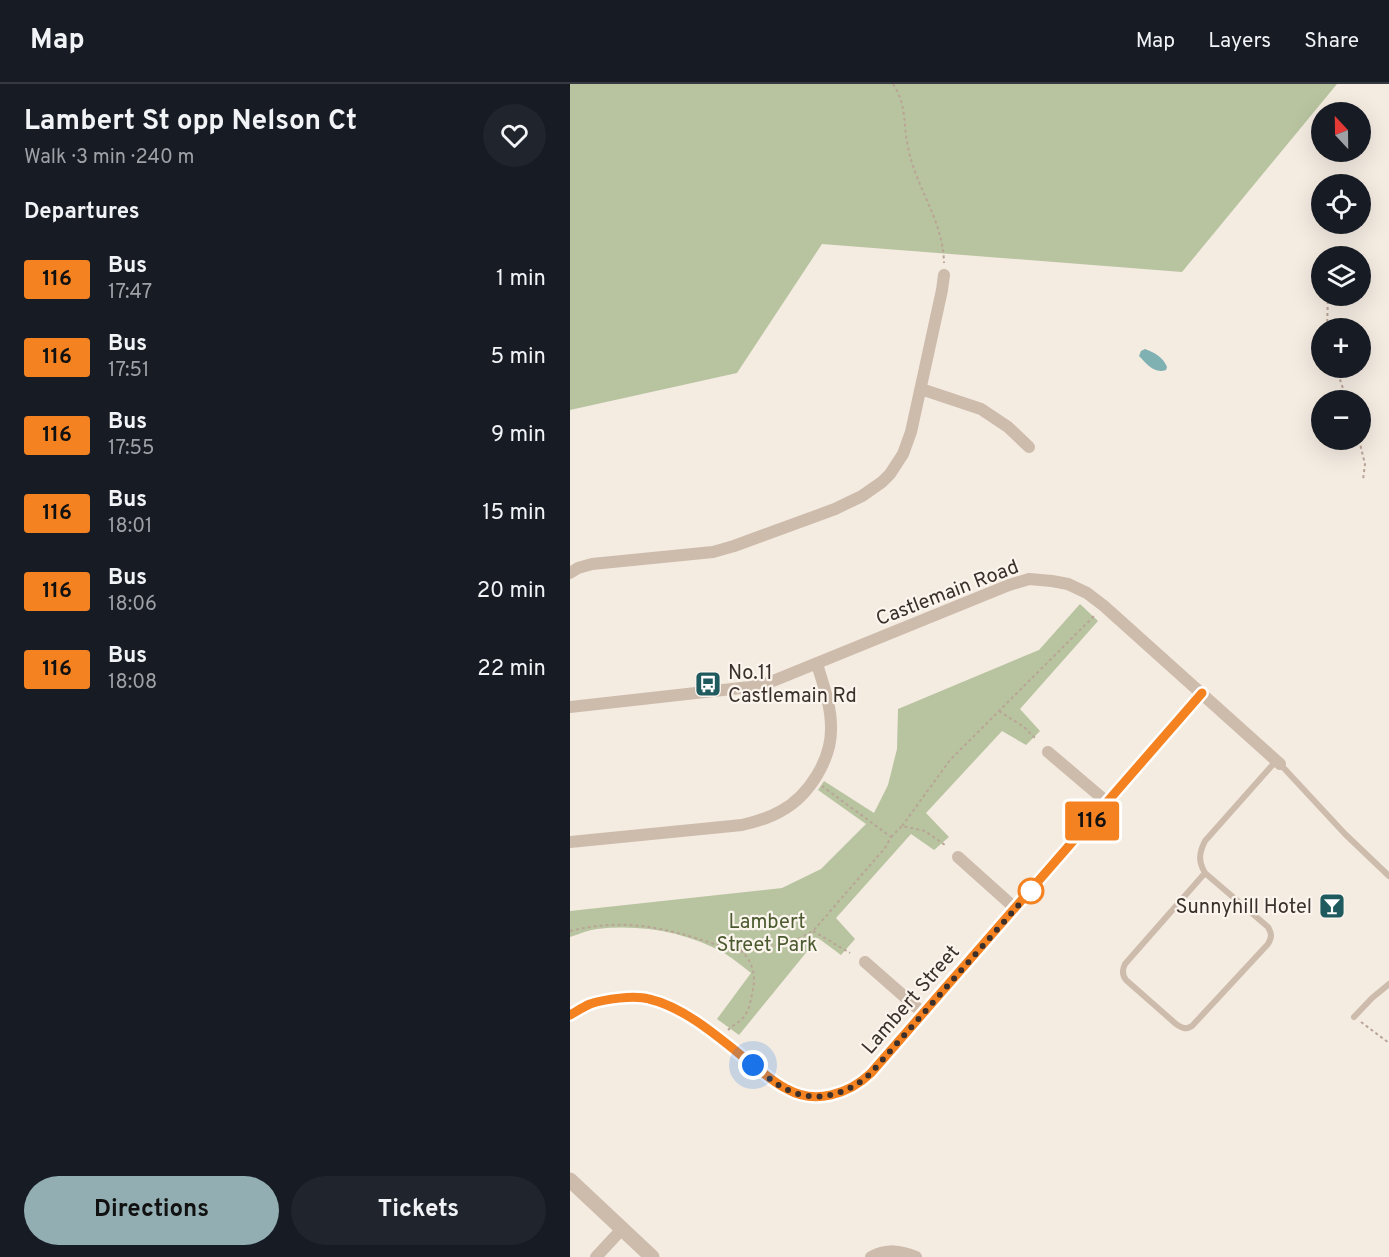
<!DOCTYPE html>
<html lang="en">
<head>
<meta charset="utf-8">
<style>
  :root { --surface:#171b24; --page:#20242c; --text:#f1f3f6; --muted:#9ea1a6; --line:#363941; --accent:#92aeb2 }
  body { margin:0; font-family:Overpass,sans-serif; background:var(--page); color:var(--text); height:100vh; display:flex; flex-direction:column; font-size:22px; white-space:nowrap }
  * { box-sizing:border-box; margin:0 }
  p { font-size:20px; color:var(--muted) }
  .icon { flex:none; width:33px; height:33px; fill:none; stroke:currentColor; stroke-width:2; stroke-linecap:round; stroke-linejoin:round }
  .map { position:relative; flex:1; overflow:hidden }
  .details { display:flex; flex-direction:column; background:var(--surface); width:570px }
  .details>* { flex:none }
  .badge { padding:0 12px; border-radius:4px; font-size:21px; line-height:39px }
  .needle { width:39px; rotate:338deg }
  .buttons { position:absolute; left:741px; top:18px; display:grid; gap:12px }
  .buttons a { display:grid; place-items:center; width:60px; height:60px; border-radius:50%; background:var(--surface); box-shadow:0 6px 24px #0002; font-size:30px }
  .you { position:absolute; width:30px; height:30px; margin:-15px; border:4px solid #fff; border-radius:50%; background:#1a73e8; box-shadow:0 0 0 9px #1a73e833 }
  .map>.badge { position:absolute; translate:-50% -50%; box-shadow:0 0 0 3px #fff }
  h2 { padding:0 24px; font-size:22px; line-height:54px }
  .round { display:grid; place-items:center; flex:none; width:63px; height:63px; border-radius:32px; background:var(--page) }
  .overview { display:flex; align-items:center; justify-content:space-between; height:102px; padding:0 24px }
  h1 { font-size:28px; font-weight:700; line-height:45px }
  .cta { display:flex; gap:12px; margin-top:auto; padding:12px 24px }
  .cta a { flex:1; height:69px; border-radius:36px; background:var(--accent); color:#111; font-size:24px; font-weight:700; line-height:69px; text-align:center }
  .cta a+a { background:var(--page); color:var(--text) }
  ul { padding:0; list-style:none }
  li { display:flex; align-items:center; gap:18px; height:78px; padding:0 24px }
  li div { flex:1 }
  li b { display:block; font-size:22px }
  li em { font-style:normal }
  li .badge { min-width:66px; font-weight:700; text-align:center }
  header { display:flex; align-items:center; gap:36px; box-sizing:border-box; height:84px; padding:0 30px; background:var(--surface); border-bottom:2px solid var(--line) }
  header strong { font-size:28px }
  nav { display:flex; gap:33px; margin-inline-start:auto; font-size:21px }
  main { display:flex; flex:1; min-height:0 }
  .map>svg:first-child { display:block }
  .green { fill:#b8c4a0 }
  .water { fill:#7fb0b2 }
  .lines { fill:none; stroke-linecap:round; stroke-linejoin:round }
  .path { stroke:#b9a596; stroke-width:2; stroke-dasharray:3 3; stroke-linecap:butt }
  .service { stroke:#cdbbac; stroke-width:6 }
  .minor { stroke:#cdbbac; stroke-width:12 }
  .tertiary { stroke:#cdbbac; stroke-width:15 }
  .line-casing { stroke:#fff; stroke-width:14 }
  .line { stroke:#f58220; stroke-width:9 }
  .walk { stroke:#3b302b; stroke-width:6; stroke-dasharray:0 10.8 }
  .stop-dot { fill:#fff; stroke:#f58220; stroke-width:3 }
  .labels { text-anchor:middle; stroke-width:4.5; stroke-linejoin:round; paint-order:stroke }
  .street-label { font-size:20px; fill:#3b302b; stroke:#fbf5ee }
  .poi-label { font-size:20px; fill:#3b302b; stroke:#fbf5ee; text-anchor:start }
  .park-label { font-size:20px; fill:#4a5a2e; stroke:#fbf5ee }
</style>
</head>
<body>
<header>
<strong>Map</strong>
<nav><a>Map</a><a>Layers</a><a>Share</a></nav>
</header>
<main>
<section class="details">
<div class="overview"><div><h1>Lambert St opp Nelson Ct</h1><p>Walk · 3 min · 240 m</p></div><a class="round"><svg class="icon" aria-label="heart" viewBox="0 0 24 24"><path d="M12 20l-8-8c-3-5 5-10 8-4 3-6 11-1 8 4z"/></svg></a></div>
<h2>Departures</h2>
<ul>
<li><span class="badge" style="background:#f58220;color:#111">116</span><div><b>Bus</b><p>17:47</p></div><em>1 min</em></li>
<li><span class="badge" style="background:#f58220;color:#111">116</span><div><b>Bus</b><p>17:51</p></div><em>5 min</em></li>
<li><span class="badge" style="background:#f58220;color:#111">116</span><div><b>Bus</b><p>17:55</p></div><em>9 min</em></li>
<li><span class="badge" style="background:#f58220;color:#111">116</span><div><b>Bus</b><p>18:01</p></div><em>15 min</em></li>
<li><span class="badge" style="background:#f58220;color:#111">116</span><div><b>Bus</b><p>18:06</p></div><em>20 min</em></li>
<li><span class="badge" style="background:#f58220;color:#111">116</span><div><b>Bus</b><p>18:08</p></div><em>22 min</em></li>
</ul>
<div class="cta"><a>Directions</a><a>Tickets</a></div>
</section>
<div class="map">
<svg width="819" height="1173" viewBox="0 0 819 1173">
  <rect width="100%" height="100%" fill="#f4ebe1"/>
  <g class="green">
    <path d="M0,0H767L612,188L252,160L167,289L0,326Z"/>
    <path d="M510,520L528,537L450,625L470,647L456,661L432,647L356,729L379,753L364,766L341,750L266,834L285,855L271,871L248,854L169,951L147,935L181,889C172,882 164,875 154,869C116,848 71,840 27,845C18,846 9,850 0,853V827L212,804L251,785L296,740L248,706L254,697L304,729L318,701L327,665L328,625L469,566Z"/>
  </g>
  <path class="water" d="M575,265C585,269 593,273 597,283L596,286C584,290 577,280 569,272L571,267Z"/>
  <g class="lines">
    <g class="path">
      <path d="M323,0C337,21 333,40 338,63C346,105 373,135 374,179"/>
      <path d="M757,244L758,212"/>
      <path d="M766,284L777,316"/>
      <path d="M789,356L795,380L793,396"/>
      <path d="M429,627L454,643L467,656"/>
      <path d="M332,742L380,676L526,530"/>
      <path d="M321,753L332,742L355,747L375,761"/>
      <path d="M0,847C53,834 94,843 144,860C152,862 164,863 171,867C182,876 186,891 183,905C181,914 180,927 172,935C168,939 162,942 158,946"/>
      <path d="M243,847L280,869"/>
      <path d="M170,867L192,865L224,857L243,847L315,764L321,753L252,702"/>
      <path d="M791,938L819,959"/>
    </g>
    <g class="service">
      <path d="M710,680L775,750L819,792"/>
      <path d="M635,789L555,880C552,886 552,891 556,896L606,940C612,944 616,946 622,942L698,860C702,853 702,850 698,843L635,789C628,777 629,769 635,757L706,677"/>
      <path d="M784,933L802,914L819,900"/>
    </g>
    <g class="minor">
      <path d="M351,305L411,325L438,343L459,363"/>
      <path d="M0,489L8,484L22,480L143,468L164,462L265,425L292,412L312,398L320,390L333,370L341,348L372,206L374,191"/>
      <path d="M0,623L180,603L198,599L439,501L459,495L482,497L498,500L517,509L534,522L710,680"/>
      <path d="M478,668L538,719"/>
      <path d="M0,758L172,741C185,738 199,734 211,727C239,712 262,675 261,643C261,621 253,600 247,580"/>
      <path d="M388,773L445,824"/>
      <path d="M295,878L353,929"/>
      <path d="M0,931C7,927 13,923 20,920C36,915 63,911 79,915C118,924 156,960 187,984C196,991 206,1000 217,1005C245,1021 279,1010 301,989L632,609"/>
      <path d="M26,1173L52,1145"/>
      <path d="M301,1173C317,1165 330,1166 346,1173"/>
    </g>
    <path class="tertiary" d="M0,1096L82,1173"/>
  </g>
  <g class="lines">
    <defs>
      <path id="line" d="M0,931C7,927 13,923 20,920C35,915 64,911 79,915C118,924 156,960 187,984C196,991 206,1000 217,1005C245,1021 279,1010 301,989L632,609"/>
    </defs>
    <use href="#line" class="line-casing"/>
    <use href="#line" class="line"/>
    <path class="walk" d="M183,981C194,990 206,1001 218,1006C247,1020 279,1010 301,989L461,807"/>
  </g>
  <defs>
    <symbol id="bus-square" viewBox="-11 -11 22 22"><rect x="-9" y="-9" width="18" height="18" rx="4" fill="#1f5a5e" stroke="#fbf5ee"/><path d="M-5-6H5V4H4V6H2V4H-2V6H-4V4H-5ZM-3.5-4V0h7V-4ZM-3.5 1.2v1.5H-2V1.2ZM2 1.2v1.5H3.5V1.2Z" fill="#fff"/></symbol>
    <symbol id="bar-square" viewBox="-11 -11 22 22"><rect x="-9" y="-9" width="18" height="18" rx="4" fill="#1f5a5e" stroke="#fbf5ee"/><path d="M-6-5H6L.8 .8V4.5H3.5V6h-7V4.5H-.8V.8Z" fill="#fff"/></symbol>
  </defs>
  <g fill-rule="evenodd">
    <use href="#bus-square" x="123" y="585" width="30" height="30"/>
    <use href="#bar-square" x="747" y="807" width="30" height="30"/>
  </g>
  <circle class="stop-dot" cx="461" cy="807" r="12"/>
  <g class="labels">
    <g class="street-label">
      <text transform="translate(377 508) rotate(-21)" y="7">Castlemain Road</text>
      <text transform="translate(340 915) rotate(-49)" y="7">Lambert Street</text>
    </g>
    <g class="poi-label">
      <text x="158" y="595">No.11<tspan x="158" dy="23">Castlemain Rd</tspan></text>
      <text x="742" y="829" text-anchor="end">Sunnyhill Hotel</text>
    </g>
    <g class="park-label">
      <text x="197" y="844">Lambert<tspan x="197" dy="23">Street Park</tspan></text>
    </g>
  </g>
</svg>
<div class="buttons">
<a><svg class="needle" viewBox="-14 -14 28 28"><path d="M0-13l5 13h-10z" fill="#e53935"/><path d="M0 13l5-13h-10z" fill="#9ea1a6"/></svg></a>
<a><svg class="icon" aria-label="locate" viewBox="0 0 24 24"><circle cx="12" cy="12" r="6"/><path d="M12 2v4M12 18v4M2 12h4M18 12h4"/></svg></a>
<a><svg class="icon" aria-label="layers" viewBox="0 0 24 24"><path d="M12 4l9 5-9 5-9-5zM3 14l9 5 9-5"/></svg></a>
<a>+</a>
<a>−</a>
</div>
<div class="you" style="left:183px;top:981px"></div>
<b class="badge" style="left:522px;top:737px;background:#f58220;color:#111">116</b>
</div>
</main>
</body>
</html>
